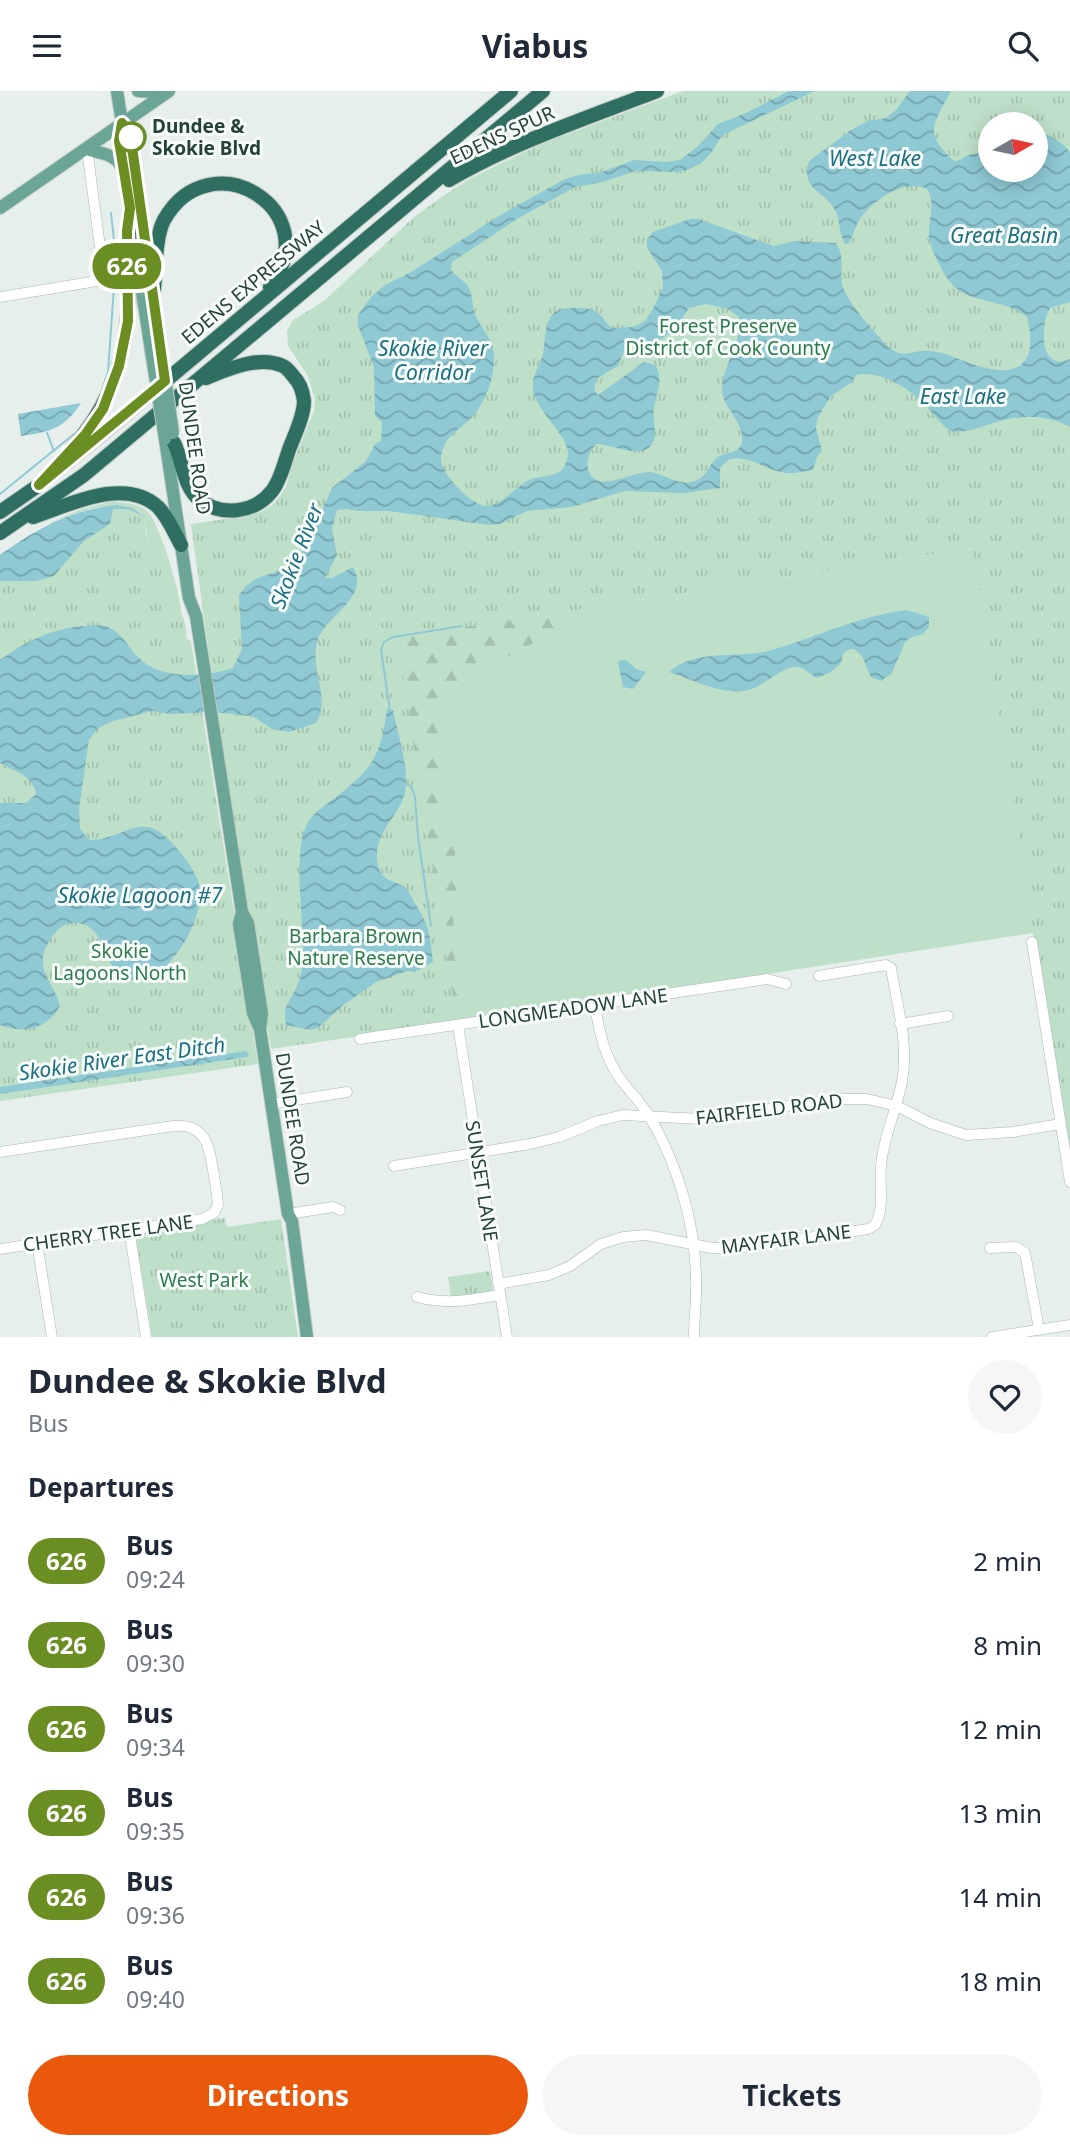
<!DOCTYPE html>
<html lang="en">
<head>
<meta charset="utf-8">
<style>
  :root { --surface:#fff; --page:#f6f6f7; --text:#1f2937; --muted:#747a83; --accent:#ea580c }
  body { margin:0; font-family:"Noto Sans",sans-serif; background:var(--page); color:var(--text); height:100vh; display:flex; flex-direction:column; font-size:26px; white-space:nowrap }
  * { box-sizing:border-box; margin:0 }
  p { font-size:23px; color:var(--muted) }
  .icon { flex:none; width:38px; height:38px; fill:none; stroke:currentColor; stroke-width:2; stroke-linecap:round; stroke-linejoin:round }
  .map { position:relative; height:1246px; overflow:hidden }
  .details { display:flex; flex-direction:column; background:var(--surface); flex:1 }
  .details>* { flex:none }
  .badge { padding:0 14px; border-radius:23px; font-size:24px; line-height:46px }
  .needle { width:46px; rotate:81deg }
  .buttons { position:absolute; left:978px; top:21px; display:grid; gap:14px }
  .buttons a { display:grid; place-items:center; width:70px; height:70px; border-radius:50%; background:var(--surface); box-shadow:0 4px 18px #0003; font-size:35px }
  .map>.badge { position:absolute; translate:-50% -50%; box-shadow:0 0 0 4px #fff }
  h2 { padding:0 28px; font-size:26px; line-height:63px }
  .round { display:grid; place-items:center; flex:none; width:74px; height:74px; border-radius:37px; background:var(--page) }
  .headline { display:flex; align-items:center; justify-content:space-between; height:119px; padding:0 28px }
  h1 { font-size:33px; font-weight:700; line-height:52px }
  .button { display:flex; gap:14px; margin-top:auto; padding:14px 28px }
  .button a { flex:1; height:80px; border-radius:42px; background:var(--accent); color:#fff; font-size:28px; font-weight:700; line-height:80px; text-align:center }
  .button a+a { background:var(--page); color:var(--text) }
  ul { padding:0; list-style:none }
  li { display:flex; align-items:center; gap:21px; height:84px; padding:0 28px }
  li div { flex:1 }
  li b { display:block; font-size:26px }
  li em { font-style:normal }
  li .badge { min-width:77px; font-weight:700; text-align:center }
  header { display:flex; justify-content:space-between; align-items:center; height:91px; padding:0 28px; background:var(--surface); font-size:32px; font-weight:700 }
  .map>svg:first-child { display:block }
  .green { fill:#bfe0c8 }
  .forest { fill:url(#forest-firs) }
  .park { fill:url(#park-tufts); fill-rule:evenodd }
  .water { fill:url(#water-waves); fill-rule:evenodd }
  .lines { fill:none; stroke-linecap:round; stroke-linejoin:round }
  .stream { stroke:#8ec9d4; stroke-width:2 }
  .minor-casing { stroke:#a8b8b2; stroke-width:11 }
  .major-casing { stroke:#c2cac8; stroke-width:14 }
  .highway-casing { stroke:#c2cac8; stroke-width:16 }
  .minor { stroke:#fff; stroke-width:10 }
  .major { stroke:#6aa596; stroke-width:12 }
  .highway { stroke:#2f6f62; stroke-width:14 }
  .major-bridge-casing { stroke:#c2cac8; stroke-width:14; stroke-linecap:butt }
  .major-bridge { stroke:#6aa596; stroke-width:12 }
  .line-casing { stroke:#fff; stroke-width:16 }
  .line { stroke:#6b8e23; stroke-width:10 }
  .stop-dot { fill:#fff; stroke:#6b8e23; stroke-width:3.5 }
  .labels { text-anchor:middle; stroke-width:6; stroke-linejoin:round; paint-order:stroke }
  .stop-label { font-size:19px; font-weight:bold; fill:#24423a; stroke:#f7fbf9; text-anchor:start }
  .street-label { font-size:19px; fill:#24423a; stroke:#f7fbf9 }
  .park-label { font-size:19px; fill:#2d7a4b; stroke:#f7fbf9 }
  .water-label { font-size:21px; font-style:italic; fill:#1c6f80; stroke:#f7fbf9 }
</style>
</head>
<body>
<header><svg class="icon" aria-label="menu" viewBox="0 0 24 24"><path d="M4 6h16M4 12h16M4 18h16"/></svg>Viabus<svg class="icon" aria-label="search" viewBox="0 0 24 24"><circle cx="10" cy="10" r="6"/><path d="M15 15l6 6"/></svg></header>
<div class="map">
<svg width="1070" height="1246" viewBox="0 0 1070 1246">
  <defs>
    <pattern id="forest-firs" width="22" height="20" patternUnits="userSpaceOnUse" patternTransform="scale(1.75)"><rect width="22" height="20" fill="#bfe0c8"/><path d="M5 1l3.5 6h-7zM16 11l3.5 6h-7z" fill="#a4c1ad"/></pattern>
    <pattern id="park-tufts" width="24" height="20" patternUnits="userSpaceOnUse" patternTransform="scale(1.75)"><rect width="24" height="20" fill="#bfe0c8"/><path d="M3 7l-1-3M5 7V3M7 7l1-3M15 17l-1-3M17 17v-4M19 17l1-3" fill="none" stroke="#a4c1ad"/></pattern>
    <pattern id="water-waves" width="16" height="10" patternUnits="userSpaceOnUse" patternTransform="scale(1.75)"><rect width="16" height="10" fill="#8ec9d4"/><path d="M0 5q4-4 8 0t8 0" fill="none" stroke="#74a5ad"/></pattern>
  </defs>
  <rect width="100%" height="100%" fill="#e6efeb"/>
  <g class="green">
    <path d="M109,411C122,411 137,412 147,420C159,430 180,501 181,519L176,525L166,550L143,423C111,406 80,421 48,432L82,418Z"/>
    <path d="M1070,442V1072L1033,842L457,931L397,547Z"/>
  </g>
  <path class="forest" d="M559,516L560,529L550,544L508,565L462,594L447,611L441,624L438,646L441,715L455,754L456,798L453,820L455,873L461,908L457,931L380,545Z"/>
  <g class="park">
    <path d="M683,0H1070V1072L973,457L397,547L457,931L271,958L226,686L191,433L252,424L263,420L275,412L286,396L293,371L314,320L315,308L308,285L288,255L287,240L293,229L324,210L413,127L443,105L471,87L543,52ZM990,33H1036V79H990Z"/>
    <path d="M128,416L146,426C137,447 176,502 183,526C186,533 186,540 187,548L191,550L258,973L0,1010V467L90,421Z"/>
    <path d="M225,1127L227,1136L281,1128L298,1246H152L135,1141Z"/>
    <path d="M490,1180L493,1200L451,1206L448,1186Z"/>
  </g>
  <g class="water">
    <path d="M789,0H815L731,40L721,46L711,62L701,72L690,78L679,81L635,80L603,91L575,96L517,128L452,171L451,179C456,185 465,190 469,197C473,205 472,215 475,223C479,233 486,241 491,251C500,273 488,309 472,326C460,339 444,344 441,366C439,382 474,418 489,415C504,412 515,396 529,389C538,385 551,386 559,381C565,377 568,369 568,362C567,343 536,320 533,298C531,285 540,275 543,263C547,241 542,216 573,217C581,217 591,216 598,222C604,226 606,233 612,237L633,236L645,230L654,216L663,196L662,180L647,157V148L653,141L690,128H698L774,155L794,150L836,152C845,166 840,177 842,193C845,209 878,246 890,257C901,266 909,262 921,260C927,259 936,261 942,262C954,265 965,271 978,275C1022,288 1038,270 1027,226C1007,209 978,213 957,198C947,192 930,158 929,146C928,129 936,113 927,98C906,87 875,108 862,125C856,132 854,142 850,151L846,153C838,144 841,132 836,121C826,99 800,101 809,70L851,39L868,30L886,27L896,19L910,0H951C933,34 923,41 954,70C961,70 962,66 969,64C976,61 983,64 990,60V79H1036V43C1051,42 1060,50 1070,61V211L1050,217C1040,233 1039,282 1070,268V336C1051,325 1025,323 1004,329C985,333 971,343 950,340C939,332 932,320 922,311C906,296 880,279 856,284L852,291L831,305L817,328L816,337L822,360L817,366L813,379C804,380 795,383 786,382C765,381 735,352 720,378V397L683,402L625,400L571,416L527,420L500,433L489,434L389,420H358L346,418L337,419L332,438L337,464L325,487H332L353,476C371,506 327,524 318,548C308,578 332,605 316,632L289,641L272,638L254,626L243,624L212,621L171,623L152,620L113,630L98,637L89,649L79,718L80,738L90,749C123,750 141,717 172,752C183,764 197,781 200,797C204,828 169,892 134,889C98,886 112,831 73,832C64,832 57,839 52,846C47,854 42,861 43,871C43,887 57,899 60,915C47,938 24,943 0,934V712H26L36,703C33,685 15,680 0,672V569C27,550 50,538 84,535C93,534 102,533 110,537C124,544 129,558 140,568C161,589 207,586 233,577L242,558L239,504L246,495L257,487L285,478L299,470L332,397L366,370L375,353L381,350L382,331L375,325L374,276L358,235V224L371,206L385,194L411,181L502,123L565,88L579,84L602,81L634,69L667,71L680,69L697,56L718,33L746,22ZM706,213L728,218L739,226C743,252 722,273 722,299C722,317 748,334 741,354C737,363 725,361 718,366C707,374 709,387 691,391C677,394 665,383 650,381C632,380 595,405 588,378C586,369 590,360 596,353C612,352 647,373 654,348C657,337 652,327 654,316C657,300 664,289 655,274L644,271L598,304L594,299L596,288L618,275L626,256L662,248L674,239L689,217Z"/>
    <path d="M81,312C64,338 50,341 21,345L18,323Z"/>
    <path d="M117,414L132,417L146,426L128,418H113L110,433L84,450L54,485L36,490H0V464C38,437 70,419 117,414Z"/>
    <path d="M907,519L929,526V536L923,543L912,546L905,551L892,582L881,590L871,586L862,565L854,558C846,558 841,563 842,571L831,581L817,587C811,584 805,577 798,576C780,574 764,598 743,600C715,602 695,589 669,581C695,557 736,568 768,560C815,547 858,525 907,519Z"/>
    <path d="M620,569H626L636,578L646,581L633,598L623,596L618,572Z"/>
    <path d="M387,618L393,619C397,637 408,677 406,694C405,723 370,741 378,774C382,792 395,788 406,797C409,800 412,807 414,811C430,835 430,844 433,871L415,881L407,880L376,891L342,915L318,937L310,939L286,934C282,913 290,912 297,895C301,888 302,877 303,869C305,833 291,760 308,731C314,721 326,714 336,706C374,676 380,666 387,618Z"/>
    <path d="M246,960L249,964L247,966L0,1003V996Z"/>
  </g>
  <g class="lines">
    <g class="stream">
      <path d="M102,298L108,281L116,167L111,122"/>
      <path d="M47,342L54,360"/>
      <path d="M0,403L74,343"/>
      <path d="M390,619L381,559L384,551L393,546L462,535"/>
      <path d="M406,692L412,697L415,706L418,746L431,835"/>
    </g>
    <defs>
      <g id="minor">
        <path d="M0,206L97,190L103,178L87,58"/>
        <path d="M1032,851L1070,1091"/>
        <path d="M595,914C599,941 605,967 621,989C631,1002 643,1014 651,1028C678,1075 695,1132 696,1187C697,1207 694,1226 694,1246"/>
        <path d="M900,933L948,925"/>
        <path d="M458,934L507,1246"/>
        <path d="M360,948L754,890L767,888L786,893"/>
        <path d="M271,1013L347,1001"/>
        <path d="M0,1061L173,1035C205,1032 209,1054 213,1079C215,1090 217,1102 218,1114L214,1122L202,1128L0,1158"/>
        <path d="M394,1075L530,1053L559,1046L598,1030L623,1024L701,1028L835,1008H867L897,1015L930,1032L966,1044L1013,1041L1060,1033"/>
        <path d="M288,1123L333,1116L340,1119"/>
        <path d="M129,1138L146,1246"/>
        <path d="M37,1152L52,1246"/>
        <path d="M990,1157L1016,1156L1025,1162L1039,1238"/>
        <path d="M498,1193L549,1184L570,1175L601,1153L623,1146L646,1144L712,1157H740L868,1138L875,1134C885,1118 879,1093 881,1075C883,1046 897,1019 902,990C909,953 897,914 891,877L886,874L819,885"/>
        <path d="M417,1206C448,1214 469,1209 500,1204"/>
        <path d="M992,1246L1070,1234"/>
      </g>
      <g id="major">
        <path d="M117,0L122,32L119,50L131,124"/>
        <path d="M138,0L166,2"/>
        <path d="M122,32L130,42L161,259"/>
        <path d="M87,58C101,63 114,62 122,76"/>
        <path d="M0,117L169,0"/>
        <path d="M133,142L152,266"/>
        <path d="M165,348L189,507L196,525L242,821L248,832L262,923L260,938"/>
        <path d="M242,821L239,833L253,922L260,938L288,1123L292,1130L307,1246"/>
      </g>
      <g id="highway">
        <path d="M449,89C514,51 587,27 657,0"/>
        <path d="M154,198C156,179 155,146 164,129C210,47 328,119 270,196"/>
        <path d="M174,352C183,370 183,396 200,409C221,426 255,422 272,400C281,389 285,369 290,356C295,343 304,325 304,310C303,302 300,292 294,286C291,282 287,277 283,275C259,264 228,278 206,287"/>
        <path d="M72,357C104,322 122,278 127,231C132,193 126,155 130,117"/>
        <path d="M0,421L39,394L107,339L511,0"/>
        <path d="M33,426C69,414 125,385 158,416C168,426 174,441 181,454"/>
        <path d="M0,442L84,384L543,0"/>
      </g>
    </defs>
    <use href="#minor" class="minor-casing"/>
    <use href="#major" class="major-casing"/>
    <use href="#highway" class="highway-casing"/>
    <use href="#minor" class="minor"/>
    <use href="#major" class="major"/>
    <use href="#highway" class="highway"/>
    <defs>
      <g id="major-bridge">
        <path d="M161,259L173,342"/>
        <path d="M152,266L165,348"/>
      </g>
    </defs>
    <use href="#major-bridge" class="major-bridge-casing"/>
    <use href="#major-bridge" class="major-bridge"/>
  </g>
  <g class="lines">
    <defs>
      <path id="line" d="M122,32L130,42L165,290L39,394L85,344L103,318L119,275L128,230L127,140L130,117L119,50Z"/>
    </defs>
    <use href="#line" class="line-casing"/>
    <use href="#line" class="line"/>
  </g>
  <circle class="stop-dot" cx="131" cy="46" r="14"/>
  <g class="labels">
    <g class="stop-label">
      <text x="152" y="42">Dundee &amp;<tspan x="152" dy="22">Skokie Blvd</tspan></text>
    </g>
    <g class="street-label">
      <text transform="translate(502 44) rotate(-25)" y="7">EDENS SPUR</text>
      <text transform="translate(253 191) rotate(-40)" y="7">EDENS EXPRESSWAY</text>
      <text transform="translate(195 357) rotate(82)" y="7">DUNDEE ROAD</text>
      <text transform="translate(573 917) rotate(-8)" y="7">LONGMEADOW LANE</text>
      <text transform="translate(769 1018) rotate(-7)" y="7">FAIRFIELD ROAD</text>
      <text transform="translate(293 1028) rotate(81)" y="7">DUNDEE ROAD</text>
      <text transform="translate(482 1090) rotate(81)" y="7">SUNSET LANE</text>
      <text transform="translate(108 1142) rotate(-8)" y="7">CHERRY TREE LANE</text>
      <text transform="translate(786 1148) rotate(-7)" y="7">MAYFAIR LANE</text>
    </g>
    <g class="park-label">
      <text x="728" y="242">Forest Preserve<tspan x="728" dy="22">District of Cook County</tspan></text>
      <text x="356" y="852">Barbara Brown<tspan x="356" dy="22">Nature Reserve</tspan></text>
      <text x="120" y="867">Skokie<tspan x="120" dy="22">Lagoons North</tspan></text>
      <text x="204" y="1196">West Park</text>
    </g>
    <g class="water-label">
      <text x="875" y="75">West Lake</text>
      <text x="1004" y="152">Great Basin</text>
      <text x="433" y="265">Skokie River<tspan x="433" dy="24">Corridor</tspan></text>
      <text x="963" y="313">East Lake</text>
      <text transform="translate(297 465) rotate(-69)" y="7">Skokie River</text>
      <text x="140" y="812">Skokie Lagoon #7</text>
      <text transform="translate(122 968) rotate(-8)" y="7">Skokie River East Ditch</text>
    </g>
  </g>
</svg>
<div class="buttons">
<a><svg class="needle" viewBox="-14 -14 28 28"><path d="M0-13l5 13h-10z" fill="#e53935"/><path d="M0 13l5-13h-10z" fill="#747a83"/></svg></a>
</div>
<b class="badge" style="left:127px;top:175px;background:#6b8e23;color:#fff">626</b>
</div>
<section class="details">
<div class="headline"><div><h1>Dundee &amp; Skokie Blvd</h1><p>Bus</p></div><a class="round"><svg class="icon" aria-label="heart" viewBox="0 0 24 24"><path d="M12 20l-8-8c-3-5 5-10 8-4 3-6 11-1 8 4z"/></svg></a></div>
<h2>Departures</h2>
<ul>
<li><span class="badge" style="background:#6b8e23;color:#fff">626</span><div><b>Bus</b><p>09:24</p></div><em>2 min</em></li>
<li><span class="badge" style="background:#6b8e23;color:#fff">626</span><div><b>Bus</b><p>09:30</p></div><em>8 min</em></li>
<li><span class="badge" style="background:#6b8e23;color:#fff">626</span><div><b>Bus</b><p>09:34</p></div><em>12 min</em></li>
<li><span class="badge" style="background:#6b8e23;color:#fff">626</span><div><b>Bus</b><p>09:35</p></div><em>13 min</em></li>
<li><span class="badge" style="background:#6b8e23;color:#fff">626</span><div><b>Bus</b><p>09:36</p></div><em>14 min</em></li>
<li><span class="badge" style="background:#6b8e23;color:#fff">626</span><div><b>Bus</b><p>09:40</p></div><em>18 min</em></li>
</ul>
<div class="button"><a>Directions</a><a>Tickets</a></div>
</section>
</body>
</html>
